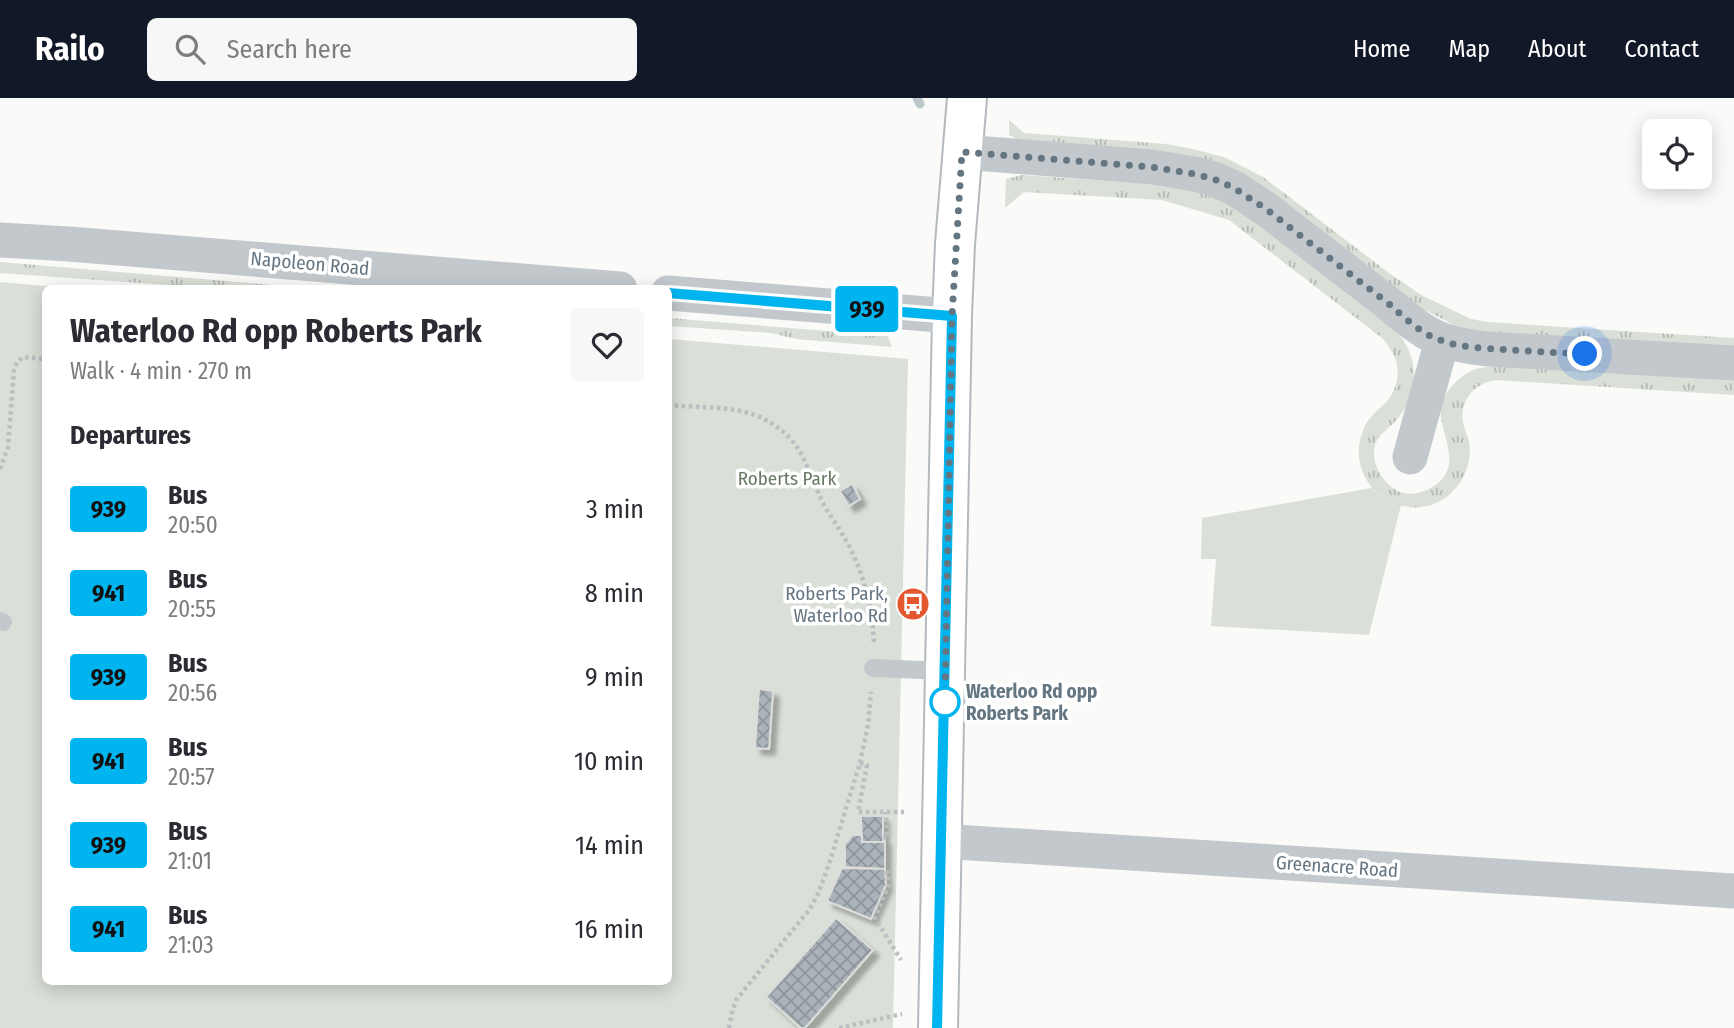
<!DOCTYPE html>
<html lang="en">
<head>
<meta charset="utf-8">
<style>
  :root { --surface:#fff; --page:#f7f7f7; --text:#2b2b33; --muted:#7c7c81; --accent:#111827 }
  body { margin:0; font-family:"Fira Sans Condensed",sans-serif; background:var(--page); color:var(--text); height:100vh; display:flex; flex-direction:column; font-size:26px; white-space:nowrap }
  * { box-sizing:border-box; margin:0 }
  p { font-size:23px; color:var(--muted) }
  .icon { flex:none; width:38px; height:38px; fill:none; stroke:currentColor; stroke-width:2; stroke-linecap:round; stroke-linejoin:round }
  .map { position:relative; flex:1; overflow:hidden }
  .sheet { position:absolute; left:42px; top:187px; width:630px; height:700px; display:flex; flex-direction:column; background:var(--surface); border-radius:10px; box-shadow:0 4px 18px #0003 }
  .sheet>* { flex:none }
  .badge { padding:0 14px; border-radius:5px; font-size:24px; line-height:46px }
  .fabs { position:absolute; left:1642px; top:21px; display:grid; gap:14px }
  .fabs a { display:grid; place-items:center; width:70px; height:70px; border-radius:10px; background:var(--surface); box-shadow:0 4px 18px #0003; font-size:35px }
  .you { position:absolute; width:35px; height:35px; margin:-18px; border:5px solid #fff; border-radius:50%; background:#1a73e8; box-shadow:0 0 0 10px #1a73e833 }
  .map>.badge { position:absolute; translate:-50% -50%; box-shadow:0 0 0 4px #fff }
  h2 { padding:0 28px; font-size:26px; line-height:63px }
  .round { display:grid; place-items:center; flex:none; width:74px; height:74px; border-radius:10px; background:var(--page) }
  .overview { display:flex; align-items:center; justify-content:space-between; height:119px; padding:0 28px }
  h1 { font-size:33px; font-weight:700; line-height:52px }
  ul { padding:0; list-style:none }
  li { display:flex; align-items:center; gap:21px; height:84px; padding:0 28px }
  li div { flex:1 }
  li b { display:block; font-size:26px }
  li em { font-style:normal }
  li .badge { min-width:77px; font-weight:700; text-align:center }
  header { display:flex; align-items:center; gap:42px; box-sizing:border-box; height:98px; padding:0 35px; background:var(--accent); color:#fff }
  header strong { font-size:33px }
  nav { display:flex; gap:38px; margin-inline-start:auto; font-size:24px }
  .search { width:490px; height:63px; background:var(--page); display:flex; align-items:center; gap:18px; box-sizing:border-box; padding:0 24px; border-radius:10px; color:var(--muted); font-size:26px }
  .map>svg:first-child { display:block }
  .grass { fill:url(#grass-tufts) }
  .park { fill:#dadfd7 }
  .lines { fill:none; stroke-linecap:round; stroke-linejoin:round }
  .stream { stroke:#bbc7cb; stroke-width:9 }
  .building { fill:url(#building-cross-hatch); stroke:#dcdcda; stroke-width:2; filter:url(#shadow) }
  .secondary-casing { stroke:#b3babf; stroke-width:42 }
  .path { stroke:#bbbfc2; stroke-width:4.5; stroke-dasharray:3.5 3.5; stroke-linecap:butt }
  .lane { stroke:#c3c8cc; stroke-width:18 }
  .street { stroke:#c3c8cc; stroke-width:35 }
  .secondary { stroke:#fff; stroke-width:38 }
  .line-casing { stroke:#fff; stroke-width:16 }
  .line { stroke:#00b5ef; stroke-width:10 }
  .walk { stroke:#657683; stroke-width:7; stroke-dasharray:0 12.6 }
  .stop-dot { fill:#fff; stroke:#00b5ef; stroke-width:3.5 }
  .labels { text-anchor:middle; stroke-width:7; stroke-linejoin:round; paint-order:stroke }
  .street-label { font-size:19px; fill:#657683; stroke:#fff }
  .park-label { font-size:19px; fill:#687a64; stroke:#fff }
  .poi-label { font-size:19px; fill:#657683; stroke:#fff; text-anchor:end }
  .stop-label { font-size:19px; font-weight:bold; fill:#657683; stroke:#fff; text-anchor:start }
</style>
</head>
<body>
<header>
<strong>Railo</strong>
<div class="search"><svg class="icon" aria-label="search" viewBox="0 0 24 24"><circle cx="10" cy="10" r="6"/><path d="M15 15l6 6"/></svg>Search here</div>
<nav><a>Home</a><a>Map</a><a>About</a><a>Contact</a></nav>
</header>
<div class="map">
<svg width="1734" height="930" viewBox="0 0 1734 930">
  <defs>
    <pattern id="grass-tufts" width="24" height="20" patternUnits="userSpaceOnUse" patternTransform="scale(1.75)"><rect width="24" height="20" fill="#dadfd7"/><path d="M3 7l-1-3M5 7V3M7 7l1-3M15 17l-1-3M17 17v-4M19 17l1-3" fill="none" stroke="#b4b9b4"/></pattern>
    <pattern id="building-cross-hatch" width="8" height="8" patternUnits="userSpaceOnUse" patternTransform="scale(1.75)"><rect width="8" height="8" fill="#aab3b9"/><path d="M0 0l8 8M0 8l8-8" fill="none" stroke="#8e969c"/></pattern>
    <filter id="shadow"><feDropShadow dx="6" dy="6" stdDeviation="2" flood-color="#0004"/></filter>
  </defs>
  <rect width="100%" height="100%" fill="#fafaf8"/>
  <g class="grass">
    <path d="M1009,22L1024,35L1166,46L1188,50L1224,59L1263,79L1389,175L1421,197L1471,221L1487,224L1734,240V250L1477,233L1456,228L1421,210L1283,104L1022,43L1009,37Z"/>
    <path d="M1022,77L1148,86L1190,93L1211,98L1229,106L1248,118L1394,232C1419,254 1420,292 1399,319C1393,327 1383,333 1377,342C1367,361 1383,389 1403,395C1412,397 1420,395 1429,391C1462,374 1446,347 1441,320C1438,299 1457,278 1476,271C1483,269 1490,269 1497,268L1734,282V297L1495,282C1474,286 1460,302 1463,324C1464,331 1468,337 1469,344C1473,366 1462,388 1445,400C1434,407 1422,411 1409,409C1371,405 1348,365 1364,330C1369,318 1379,312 1388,302C1404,281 1399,258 1382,240L1229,122L1162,102L1024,94L1005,110L1006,81Z"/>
    <path d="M0,164L320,191H224L0,175Z"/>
    <path d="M668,220L888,238L892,249L796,241L771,235L669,228Z"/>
  </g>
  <g class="park">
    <path d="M0,184L80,191H46V884H668L669,241L908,261L893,930H0Z"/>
    <path d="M1372,390L1380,398L1401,407L1369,537L1211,528L1216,461H1201L1202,420Z"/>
  </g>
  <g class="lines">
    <path class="stream" d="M917,0L920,6"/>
  </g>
  <g class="building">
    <path d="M852,386L860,401L849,408L840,393Z"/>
    <path d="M759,591L773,593L769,651L755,650Z"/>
    <path d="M861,718H883V744H862Z"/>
    <path d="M853,737H862V744H883V742H885V771L845,769V746Z"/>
    <path d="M842,770L885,771L886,787L871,821L827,803Z"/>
    <path d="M836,820L873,852L805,930H801L766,899Z"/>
  </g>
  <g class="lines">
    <defs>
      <path id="secondary" d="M938,930L952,218L955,146L967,0"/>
    </defs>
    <use href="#secondary" class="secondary-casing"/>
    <g class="path">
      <path d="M668,307C698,310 737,307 764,321C806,343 805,371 824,407C830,418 838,428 844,439C863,471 873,510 874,547"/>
      <path d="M0,371L8,349L14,273L17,264L23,259L46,261"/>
      <path d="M860,665L867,667L858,714H904"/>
      <path d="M883,739L887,740L886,714"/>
      <path d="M885,774L888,775V788L875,820L901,862"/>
      <path d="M729,930L732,914L736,902L809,812L818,796L829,766L860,665L868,627L871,594"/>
      <path d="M839,930L902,916"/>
    </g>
    <g class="lane">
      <path d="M0,523L3,524"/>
      <path d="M873,570L946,573"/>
    </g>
    <g class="street">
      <path d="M962,54L1152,69L1194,76L1214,81L1234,90L1266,111L1389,206C1426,238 1440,246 1488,251L1734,265"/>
      <path d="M0,142L69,146L620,191"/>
      <path d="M668,195L952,218"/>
      <path d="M1410,359L1442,243"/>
      <path d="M940,743L1734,793"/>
    </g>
    <use href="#secondary" class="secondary"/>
  </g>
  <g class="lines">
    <defs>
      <path id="line" d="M668,195L952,218L937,930"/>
    </defs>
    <use href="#line" class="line-casing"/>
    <use href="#line" class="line"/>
    <path class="walk" d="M945,604L952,218L962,54L1152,69L1194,76L1214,81L1234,90L1266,111L1389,206C1405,220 1422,237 1443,243C1463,250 1487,250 1508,252C1534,253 1559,255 1585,256"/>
  </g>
  <defs>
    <symbol id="bus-disc" viewBox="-11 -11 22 22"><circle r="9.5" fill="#e4572e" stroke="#fff"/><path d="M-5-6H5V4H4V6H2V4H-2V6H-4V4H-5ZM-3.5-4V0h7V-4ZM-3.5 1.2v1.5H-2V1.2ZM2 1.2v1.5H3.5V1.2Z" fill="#fff"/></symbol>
  </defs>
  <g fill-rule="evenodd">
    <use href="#bus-disc" x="894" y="487" width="38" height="38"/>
  </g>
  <circle class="stop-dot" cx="945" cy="604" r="14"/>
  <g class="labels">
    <g class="street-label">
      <text transform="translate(310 165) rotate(5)" y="7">Napoleon Road</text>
      <text transform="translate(1337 768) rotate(4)" y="7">Greenacre Road</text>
    </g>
    <g class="park-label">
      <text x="787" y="387">Roberts Park</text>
    </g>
    <g class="poi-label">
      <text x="888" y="502">Roberts Park,<tspan x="888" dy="22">Waterloo Rd</tspan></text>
    </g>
    <g class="stop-label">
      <text x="966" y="600">Waterloo Rd opp<tspan x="966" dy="22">Roberts Park</tspan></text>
    </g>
  </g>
</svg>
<div class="fabs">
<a><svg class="icon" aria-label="locate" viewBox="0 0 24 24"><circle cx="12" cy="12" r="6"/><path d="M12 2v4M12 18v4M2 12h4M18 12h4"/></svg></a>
</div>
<div class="you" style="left:1585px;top:256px"></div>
<b class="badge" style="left:867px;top:211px;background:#00b5ef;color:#111">939</b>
<section class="sheet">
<div class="overview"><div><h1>Waterloo Rd opp Roberts Park</h1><p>Walk · 4 min · 270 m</p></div><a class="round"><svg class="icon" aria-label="heart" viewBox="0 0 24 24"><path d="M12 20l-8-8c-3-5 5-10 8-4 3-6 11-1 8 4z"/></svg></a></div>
<h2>Departures</h2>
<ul>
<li><span class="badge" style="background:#00b5ef;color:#111">939</span><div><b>Bus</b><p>20:50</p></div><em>3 min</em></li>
<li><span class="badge" style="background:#00b5ef;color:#111">941</span><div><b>Bus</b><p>20:55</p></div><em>8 min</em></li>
<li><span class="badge" style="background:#00b5ef;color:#111">939</span><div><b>Bus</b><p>20:56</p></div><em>9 min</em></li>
<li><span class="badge" style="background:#00b5ef;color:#111">941</span><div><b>Bus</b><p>20:57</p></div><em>10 min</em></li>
<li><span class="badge" style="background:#00b5ef;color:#111">939</span><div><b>Bus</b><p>21:01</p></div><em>14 min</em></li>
<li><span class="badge" style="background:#00b5ef;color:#111">941</span><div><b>Bus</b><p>21:03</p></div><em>16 min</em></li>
</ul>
</section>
</div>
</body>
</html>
